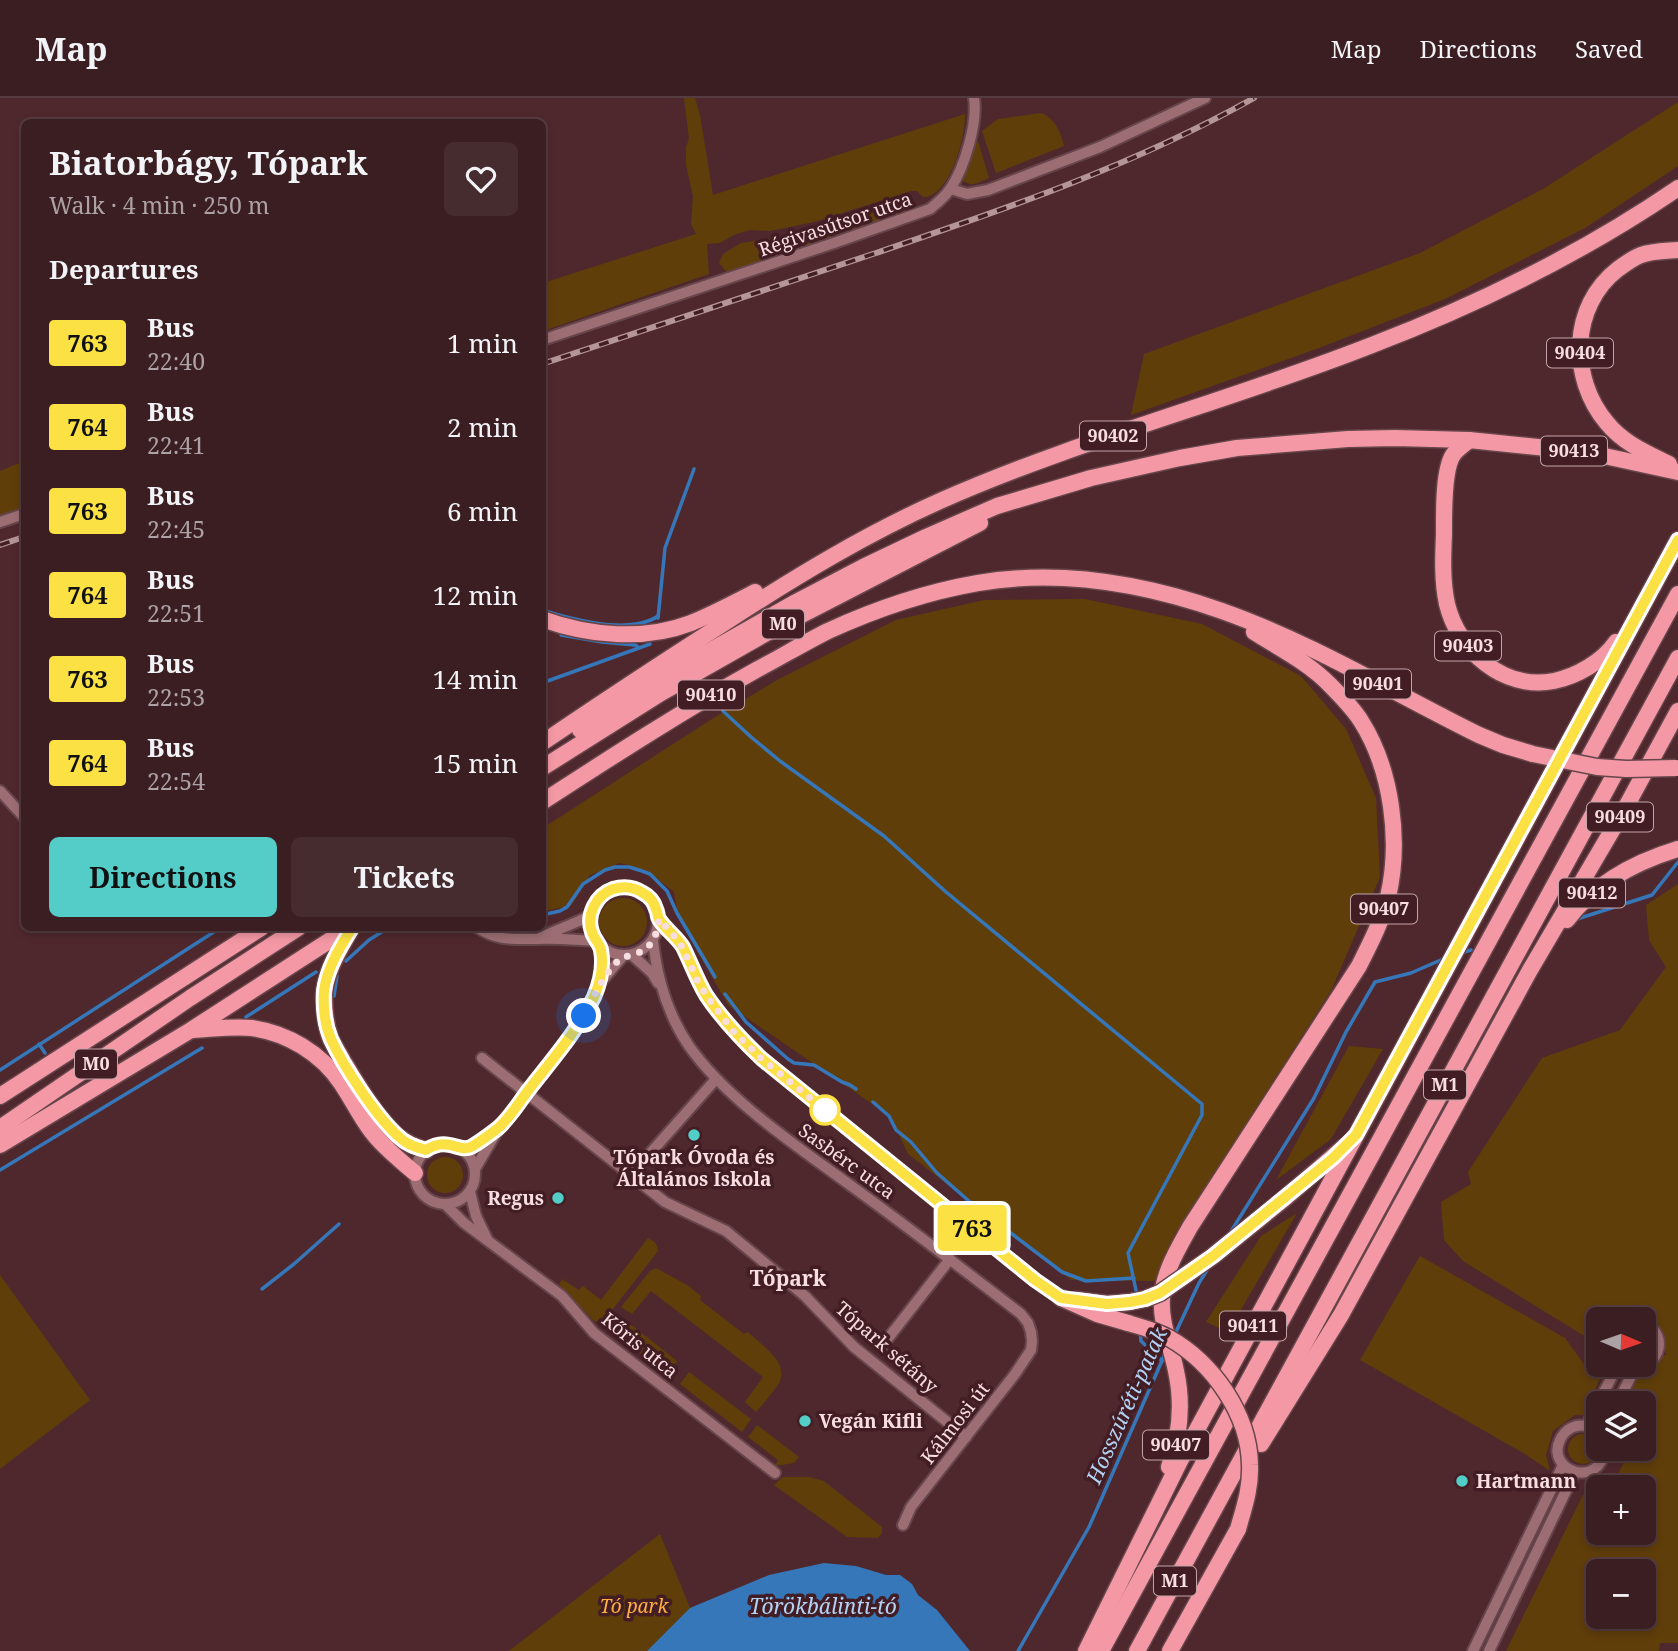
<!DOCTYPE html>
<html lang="en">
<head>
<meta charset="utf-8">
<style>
  :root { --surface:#3b1e22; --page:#462b2f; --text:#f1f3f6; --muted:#aca2a5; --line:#543c40; --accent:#54cdc8 }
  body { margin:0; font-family:"Noto Serif",serif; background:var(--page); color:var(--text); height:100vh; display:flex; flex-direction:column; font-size:26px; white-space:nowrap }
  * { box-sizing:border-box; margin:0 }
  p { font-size:23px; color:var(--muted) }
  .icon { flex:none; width:38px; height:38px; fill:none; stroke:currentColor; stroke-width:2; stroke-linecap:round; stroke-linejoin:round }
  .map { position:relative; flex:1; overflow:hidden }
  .drawer { position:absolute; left:21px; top:21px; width:525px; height:812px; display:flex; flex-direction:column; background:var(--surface); border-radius:10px; box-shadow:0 4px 10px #0003,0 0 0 2px var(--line) }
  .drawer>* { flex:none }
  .badge { padding:0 14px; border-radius:5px; font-size:24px; line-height:46px }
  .needle { width:46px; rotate:92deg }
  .fabs { position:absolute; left:1586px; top:1209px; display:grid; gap:14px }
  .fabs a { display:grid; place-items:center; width:70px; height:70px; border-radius:10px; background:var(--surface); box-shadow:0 4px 10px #0003,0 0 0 2px var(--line); font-size:35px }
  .you { position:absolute; width:35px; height:35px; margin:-18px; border:5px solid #fff; border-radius:50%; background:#1a73e8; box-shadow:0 0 0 10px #1a73e833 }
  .map>.badge { position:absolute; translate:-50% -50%; box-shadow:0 0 0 4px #fff }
  h2 { padding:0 28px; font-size:26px; line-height:63px }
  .round { display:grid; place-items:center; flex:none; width:74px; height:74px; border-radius:10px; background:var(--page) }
  .head { display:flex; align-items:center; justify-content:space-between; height:119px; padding:0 28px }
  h1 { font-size:33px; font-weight:700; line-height:52px }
  .button { display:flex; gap:14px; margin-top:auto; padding:14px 28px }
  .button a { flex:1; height:80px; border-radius:10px; background:var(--accent); color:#111; font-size:28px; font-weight:700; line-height:80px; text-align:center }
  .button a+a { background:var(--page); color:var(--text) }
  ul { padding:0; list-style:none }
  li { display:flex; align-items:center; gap:21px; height:84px; padding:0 28px }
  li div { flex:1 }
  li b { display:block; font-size:26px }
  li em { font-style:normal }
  li .badge { min-width:77px; font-weight:700; text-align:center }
  header { display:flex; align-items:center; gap:42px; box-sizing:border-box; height:98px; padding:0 35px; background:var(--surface); border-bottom:2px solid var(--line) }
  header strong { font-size:33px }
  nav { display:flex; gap:38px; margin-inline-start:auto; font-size:24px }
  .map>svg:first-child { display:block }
  .green { fill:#603e0a; fill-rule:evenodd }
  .water { fill:#3677ba }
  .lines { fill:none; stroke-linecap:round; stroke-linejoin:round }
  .stream { stroke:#3677ba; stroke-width:3.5 }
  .minor-casing { stroke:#66454b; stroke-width:14 }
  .highway-casing { stroke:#66454b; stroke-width:19 }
  .minor { stroke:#9c6e73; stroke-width:10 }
  .highway { stroke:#f498a5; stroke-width:16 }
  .rail-casing { stroke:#b49598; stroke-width:6 }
  .rail { stroke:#431d24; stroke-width:3.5; stroke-dasharray:10; stroke-linecap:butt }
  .highway-bridge-casing { stroke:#66454b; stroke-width:19; stroke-linecap:butt }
  .highway-bridge { stroke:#f498a5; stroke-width:16 }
  .line-casing { stroke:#fff; stroke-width:16 }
  .line { stroke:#fbe143; stroke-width:10 }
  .walk { stroke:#f8dee0; stroke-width:7; stroke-dasharray:0 12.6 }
  .stop-dot { fill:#fff; stroke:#fbe143; stroke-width:3.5 }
  .poi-dot { fill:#54cdc8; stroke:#431d24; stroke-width:2.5 }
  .labels { text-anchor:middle; stroke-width:7; stroke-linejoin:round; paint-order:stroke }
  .shield { fill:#431d24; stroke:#c2a4a8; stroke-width:2 }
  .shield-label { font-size:18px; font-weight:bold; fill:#f8dee0 }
  .street-label { font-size:19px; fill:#f8dee0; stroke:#431d24 }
  .poi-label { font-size:19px; font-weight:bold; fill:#f8dee0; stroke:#431d24; text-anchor:start }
  .park-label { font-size:19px; font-style:italic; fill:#feaf3e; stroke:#431d24 }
  .neighbourhood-label { font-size:21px; font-weight:bold; fill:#f8dee0; stroke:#431d24 }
  .water-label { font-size:21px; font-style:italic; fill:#b2d2f6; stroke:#431d24 }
</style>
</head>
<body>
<header>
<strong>Map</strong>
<nav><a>Map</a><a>Directions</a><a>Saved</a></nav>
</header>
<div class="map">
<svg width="1678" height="1553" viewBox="0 0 1678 1553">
  <rect width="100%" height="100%" fill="#4f282d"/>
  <g class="green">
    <path d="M684,0H695L700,17L713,97L965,16C966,37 950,100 923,99L917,93H911L814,124L770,133L750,132L734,137L720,145L707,146L709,176L543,233V185L696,136L691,126L693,98L686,67V49L689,41Z"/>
    <path d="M1678,4V68L1585,130L1445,201L1319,250L1131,317L1144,256L1420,155L1543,91Z"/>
    <path d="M1041,15C1055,20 1061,35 1064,48L996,75L982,33L998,21Z"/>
    <path d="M974,43H978L989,80C979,84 970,91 962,81V76Z"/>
    <path d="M903,103L913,106V112L730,174L726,173L719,165L723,156L741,145L787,138L825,129L838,122L882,112Z"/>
    <path d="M24,363V409L0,417V373Z"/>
    <path d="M1085,501L1202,526L1301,578L1346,631L1376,700L1380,779L1331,893L1175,1136L1156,1183L1071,1182L908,1056L890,1018L728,907L679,821L674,794L648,773L620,765L590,777L571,808L543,813V730L715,619L779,581L896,522L984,502Z"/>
    <path d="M1678,786V1545H1660L1659,1553H1506L1583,1397L1598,1393V1435H1643V1390L1612,1389L1630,1351H1643V1306L1626,1305L1639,1277L1666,1256L1658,1228L1637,1215L1635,1206L1614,1221L1598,1222V1267H1606L1584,1317H1575L1553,1333L1546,1357L1550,1373L1525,1356L1360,1262L1420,1158L1565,1240L1589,1273V1241L1463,1163L1444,1142L1441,1104L1471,1086L1468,1074L1542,960L1620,932L1666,869L1649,842L1646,807ZM1598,1474H1643V1519H1598Z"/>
    <circle cx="623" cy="824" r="24"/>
    <path d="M1349,948L1383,951L1331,1041L1276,1082Z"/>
    <circle cx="445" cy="1077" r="18"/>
    <path d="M1297,1115L1228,1234L1206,1224L1261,1138Z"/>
    <path d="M648,1140C655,1144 657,1145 658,1153L602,1225L594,1223L559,1187L562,1181L579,1192L583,1188L601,1202Z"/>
    <path d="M656,1170L687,1187L701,1198L700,1202L744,1236L748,1234C760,1246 788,1263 780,1283C777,1290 762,1307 756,1314L745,1304L763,1279L651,1193L632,1216L621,1209L650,1173Z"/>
    <path d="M0,1177L90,1302L0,1371Z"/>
    <path d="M624,1221L677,1263L668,1277L613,1234Z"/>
    <path d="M689,1274L751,1321L742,1334L680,1286Z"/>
    <path d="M757,1327L799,1359L794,1365L775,1368L778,1362L748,1339Z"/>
    <circle cx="1583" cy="1351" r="15"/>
    <path d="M783,1379H809L824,1383L882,1429V1435L878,1440L847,1439L774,1387Z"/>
    <path d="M660,1436L690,1510L647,1553H509Z"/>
  </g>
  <path class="water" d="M824,1465L856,1468L886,1477H900L912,1486L918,1497L937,1512L970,1553H647L690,1510L769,1477Z"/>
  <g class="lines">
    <g class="stream">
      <path d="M542,512C570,521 620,534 648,523C652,522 655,520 658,518"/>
      <path d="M658,520L665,450L694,371"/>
      <path d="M542,532H545"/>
      <path d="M561,537L602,544L635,547L638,549"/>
      <path d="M542,585L650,546"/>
      <path d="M723,613L751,639L780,663L884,738L946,794L1202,1006V1017L1128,1155L1137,1197"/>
      <path d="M542,817L560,813L567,809L583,786L605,772L615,769H629L642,773L650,776L667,793L677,815L715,879"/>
      <path d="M1574,822L1652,797L1678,764"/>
      <path d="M1461,855L1471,852"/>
      <path d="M346,863L369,842L388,830"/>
      <path d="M725,896L746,924L788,961L794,965L814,967L842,984L850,987L856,991"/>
      <path d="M334,898L337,878"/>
      <path d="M246,919L316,874"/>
      <path d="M39,946L45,955"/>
      <path d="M0,972L220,830"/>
      <path d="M873,1004L889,1018L896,1032L911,1044L937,1075L970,1104L1062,1174L1086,1183L1134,1180"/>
      <path d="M0,1072L202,950"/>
      <path d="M1230,1135L1314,1000L1346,934L1375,884L1411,875L1443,861"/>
      <path d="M262,1191L294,1166L339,1126"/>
      <path d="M1140,1233L1141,1243L1162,1263"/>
      <path d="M1175,1236L1199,1185L1209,1169"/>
      <path d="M1018,1553L1089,1429L1165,1256"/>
    </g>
    <defs>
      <g id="minor">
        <path d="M951,91L967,96L988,92L1100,49L1205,0"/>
        <path d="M542,242L834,145L930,111C937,105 945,99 950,91C964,71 978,25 974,0"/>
        <path d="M0,424L24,416"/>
        <path d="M0,693L24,719"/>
        <circle cx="624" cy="823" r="34"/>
        <path d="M659,821C668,830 677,839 683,850C691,865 696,880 705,895C720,920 740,940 762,961L1036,1182L1061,1200"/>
        <path d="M478,830C498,843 513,841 536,841C556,840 576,842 596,843"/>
        <path d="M541,839L579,823L591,817"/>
        <path d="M653,843C657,880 668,917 689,948C727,1002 797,1048 850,1087C908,1129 964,1172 1021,1216L1028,1225L1031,1234L1032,1243L1031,1252L1015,1276L911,1409L903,1427"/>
        <path d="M632,857L652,875L658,885"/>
        <path d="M600,884L603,863L601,849"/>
        <path d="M482,960L665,1104L726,1133L805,1198L854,1249L966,1339"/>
        <circle cx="445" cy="1076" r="30"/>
        <path d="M463,1051L469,1050L497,1031"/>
        <path d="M475,1071L499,1030L572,935L584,917L600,885L623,858"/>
        <path d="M630,1078L716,981"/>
        <path d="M470,1094L476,1118L487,1141"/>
        <path d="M445,1106L464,1125L562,1198L594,1235L775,1375"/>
        <path d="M882,1248L950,1161"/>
        <path d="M1625,1267C1657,1278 1673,1236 1643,1225"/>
        <path d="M1617,1306L1635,1270"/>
        <path d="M1586,1328L1618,1267"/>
        <path d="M1598,1334C1590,1328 1580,1325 1571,1330C1567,1332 1562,1337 1560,1342C1545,1373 1600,1392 1605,1351"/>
        <path d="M1473,1553L1563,1367"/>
        <path d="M1489,1553L1575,1374"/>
      </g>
      <g id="highway">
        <path d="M1469,342C1464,347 1457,351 1453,357C1443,372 1444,417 1444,436C1443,459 1442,483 1447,506C1458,552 1503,593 1554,583C1577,578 1602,564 1616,544"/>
        <path d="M1669,366C1647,355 1623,345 1607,325C1569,280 1570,208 1618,171C1625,166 1633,160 1641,157C1652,153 1666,153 1678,152"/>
        <path d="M542,521C589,538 644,543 691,525C713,516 734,505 755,494"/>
        <path d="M580,632L671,575L796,504L863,469L926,439L997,408L1091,380L1180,360L1237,350L1348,341L1395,340L1469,342L1586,354L1678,374"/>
        <path d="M542,645C604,603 666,562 729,522C797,478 866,436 940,403C1080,341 1230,303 1372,247C1479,206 1583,155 1678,90"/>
        <path d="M542,670L661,595L763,537L980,425"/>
        <path d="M542,704C613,658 684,612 758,571C781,559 804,545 828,533C876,511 926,494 978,485C1060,471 1145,486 1222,513C1312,545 1394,595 1479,637L1503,647L1533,656"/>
        <path d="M1567,822C1595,785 1635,764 1678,751"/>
        <path d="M351,831C340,851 326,872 324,896C324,910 325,925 330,939C333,947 339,955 343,963C358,988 375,1017 397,1038C406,1045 415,1049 426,1052"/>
        <path d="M193,932C212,931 234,928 252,930C287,935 321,955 341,985C352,1001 360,1019 372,1034C384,1050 400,1062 415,1075"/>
        <path d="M0,998L261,830"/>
        <path d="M0,1030L190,900L298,830"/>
        <path d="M0,1047L191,932L349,830"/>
        <path d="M1285,1100L1344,1049"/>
        <path d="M1061,1200L1097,1216L1128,1225"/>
        <path d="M1077,1202L1107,1206L1130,1204"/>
        <path d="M1261,1346L1341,1217L1530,872L1627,707L1678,613"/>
        <path d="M1169,1369C1180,1338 1183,1305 1176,1273C1171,1247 1160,1226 1162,1199C1164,1173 1178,1151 1190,1129L1359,868C1370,846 1382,823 1388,799C1401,743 1392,672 1361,623C1353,610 1340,597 1329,586C1309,565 1279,550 1254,534"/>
        <path d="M1086,1553L1180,1363L1678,442"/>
        <path d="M1101,1553L1678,496"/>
        <path d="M1137,1553L1678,560"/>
        <path d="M1170,1553L1238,1431"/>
      </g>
    </defs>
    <use href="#minor" class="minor-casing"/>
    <use href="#highway" class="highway-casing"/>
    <use href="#minor" class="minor"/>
    <use href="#highway" class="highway"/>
    <defs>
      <g id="rail">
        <path d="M542,266C654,229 765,192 876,155C1005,111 1135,67 1254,0"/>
        <path d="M0,447L24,439"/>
      </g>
    </defs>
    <use href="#rail" class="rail-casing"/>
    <use href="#rail" class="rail"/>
    <defs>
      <g id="highway-bridge">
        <path d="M1533,656L1597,669L1626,671L1676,670"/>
        <path d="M1130,1204L1145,1201L1160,1195L1213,1158L1285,1100"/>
        <path d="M1128,1225C1142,1229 1157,1233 1169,1240C1213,1265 1249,1316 1250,1367C1251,1390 1244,1410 1238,1431"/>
      </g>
    </defs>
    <use href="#highway-bridge" class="highway-bridge-casing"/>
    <use href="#highway-bridge" class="highway-bridge"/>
  </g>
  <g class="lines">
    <defs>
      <path id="line" d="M352,830C340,849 327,870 324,893C323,908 325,927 331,941C343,968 376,1018 398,1038C406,1046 415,1049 426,1052C449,1038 458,1055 471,1049C480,1044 489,1037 497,1031C509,1021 518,1006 527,994C550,964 577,934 594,899C600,885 604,868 601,852C600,846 594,841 592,834C586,817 596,797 613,791C623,788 634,789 643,795C649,798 654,804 656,811C658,814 657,818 659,821C664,830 677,839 683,849C691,865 697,882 706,897C722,921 741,941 762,961L1035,1182L1061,1200L1107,1206L1130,1204L1145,1201L1160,1195L1213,1158L1333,1060L1356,1037L1678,442"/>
    </defs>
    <use href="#line" class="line-casing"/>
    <use href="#line" class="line"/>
    <path class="walk" d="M584,918C594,899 601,881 616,865C622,858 627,859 635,856C652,851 657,837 659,821L675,839L683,850L696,880L706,897L733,933L762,961L826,1013L825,1012"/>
  </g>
  <circle class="stop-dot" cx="825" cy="1012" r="14"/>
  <g class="poi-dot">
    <circle cx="694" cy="1037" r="7"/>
    <circle cx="558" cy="1100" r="7"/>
    <circle cx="805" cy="1323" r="7"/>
    <circle cx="1462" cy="1383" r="7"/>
  </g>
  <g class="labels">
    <g class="shield">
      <rect x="1547" y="240.5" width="66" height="29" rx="5"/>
      <rect x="1080" y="323.5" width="66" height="29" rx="5"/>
      <rect x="1541" y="338.5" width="66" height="29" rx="5"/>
      <rect x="762" y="511.5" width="42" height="29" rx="5"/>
      <rect x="1435" y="533.5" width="66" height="29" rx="5"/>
      <rect x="1345" y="571.5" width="66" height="29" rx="5"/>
      <rect x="678" y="582.5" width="66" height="29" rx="5"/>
      <rect x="1587" y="704.5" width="66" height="29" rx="5"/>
      <rect x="1559" y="780.5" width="66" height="29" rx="5"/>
      <rect x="1351" y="796.5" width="66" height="29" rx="5"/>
      <rect x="75" y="951.5" width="42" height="29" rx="5"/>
      <rect x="1424" y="972.5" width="42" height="29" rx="5"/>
      <rect x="1220" y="1213.5" width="66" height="29" rx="5"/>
      <rect x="1143" y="1332.5" width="66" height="29" rx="5"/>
      <rect x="1154" y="1468.5" width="42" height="29" rx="5"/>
    </g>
    <g class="shield-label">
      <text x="1580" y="261">90404</text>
      <text x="1113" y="344">90402</text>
      <text x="1574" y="359">90413</text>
      <text x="783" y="532">M0</text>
      <text x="1468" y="554">90403</text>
      <text x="1378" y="592">90401</text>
      <text x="711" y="603">90410</text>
      <text x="1620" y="725">90409</text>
      <text x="1592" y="801">90412</text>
      <text x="1384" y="817">90407</text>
      <text x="96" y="972">M0</text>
      <text x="1445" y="993">M1</text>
      <text x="1253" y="1234">90411</text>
      <text x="1176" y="1353">90407</text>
      <text x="1175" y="1489">M1</text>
    </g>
    <g class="street-label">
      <text transform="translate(835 126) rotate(-19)" y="7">Régivasútsor utca</text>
      <text transform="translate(847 1063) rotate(36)" y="7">Sasbérc utca</text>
      <text transform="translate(640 1247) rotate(39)" y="7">Kőris utca</text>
      <text transform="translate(887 1249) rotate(41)" y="7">Tópark sétány</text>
      <text transform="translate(955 1325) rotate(-52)" y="7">Kálmosi út</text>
    </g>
    <g class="poi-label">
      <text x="694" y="1066" text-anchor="middle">Tópark Óvoda és<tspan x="694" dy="22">Általános Iskola</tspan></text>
      <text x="544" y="1107" text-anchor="end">Regus</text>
      <text x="819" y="1330">Vegán Kifli</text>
      <text x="1476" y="1390">Hartmann</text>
    </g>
    <g class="park-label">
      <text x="634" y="1515">Tó park</text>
    </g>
    <g class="neighbourhood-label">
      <text x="788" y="1188">Tópark</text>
    </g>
    <g class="water-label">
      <text transform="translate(1127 1308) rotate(-66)" y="7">Hosszúréti-patak</text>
      <text x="823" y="1516">Törökbálinti-tó</text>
    </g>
  </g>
</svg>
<div class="fabs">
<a><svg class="needle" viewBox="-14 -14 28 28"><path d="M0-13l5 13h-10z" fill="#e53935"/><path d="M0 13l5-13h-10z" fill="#aca2a5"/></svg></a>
<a><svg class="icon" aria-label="layers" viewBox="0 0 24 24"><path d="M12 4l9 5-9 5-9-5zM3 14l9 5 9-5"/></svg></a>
<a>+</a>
<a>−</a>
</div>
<div class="you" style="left:584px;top:918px"></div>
<b class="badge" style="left:972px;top:1130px;background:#fbe143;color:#111">763</b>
<section class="drawer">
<div class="head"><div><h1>Biatorbágy, Tópark</h1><p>Walk · 4 min · 250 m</p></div><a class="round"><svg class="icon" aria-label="heart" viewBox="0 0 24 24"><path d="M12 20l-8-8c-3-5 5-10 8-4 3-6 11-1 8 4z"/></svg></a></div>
<h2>Departures</h2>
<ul>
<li><span class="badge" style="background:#fbe143;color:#111">763</span><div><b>Bus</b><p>22:40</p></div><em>1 min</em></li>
<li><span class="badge" style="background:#fbe143;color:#111">764</span><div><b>Bus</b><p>22:41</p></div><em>2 min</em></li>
<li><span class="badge" style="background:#fbe143;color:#111">763</span><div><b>Bus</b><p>22:45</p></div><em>6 min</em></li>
<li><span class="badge" style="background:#fbe143;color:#111">764</span><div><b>Bus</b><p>22:51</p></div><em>12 min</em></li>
<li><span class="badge" style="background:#fbe143;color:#111">763</span><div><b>Bus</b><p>22:53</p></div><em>14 min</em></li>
<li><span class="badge" style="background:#fbe143;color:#111">764</span><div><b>Bus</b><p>22:54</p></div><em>15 min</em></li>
</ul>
<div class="button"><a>Directions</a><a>Tickets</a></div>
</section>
</div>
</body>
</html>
